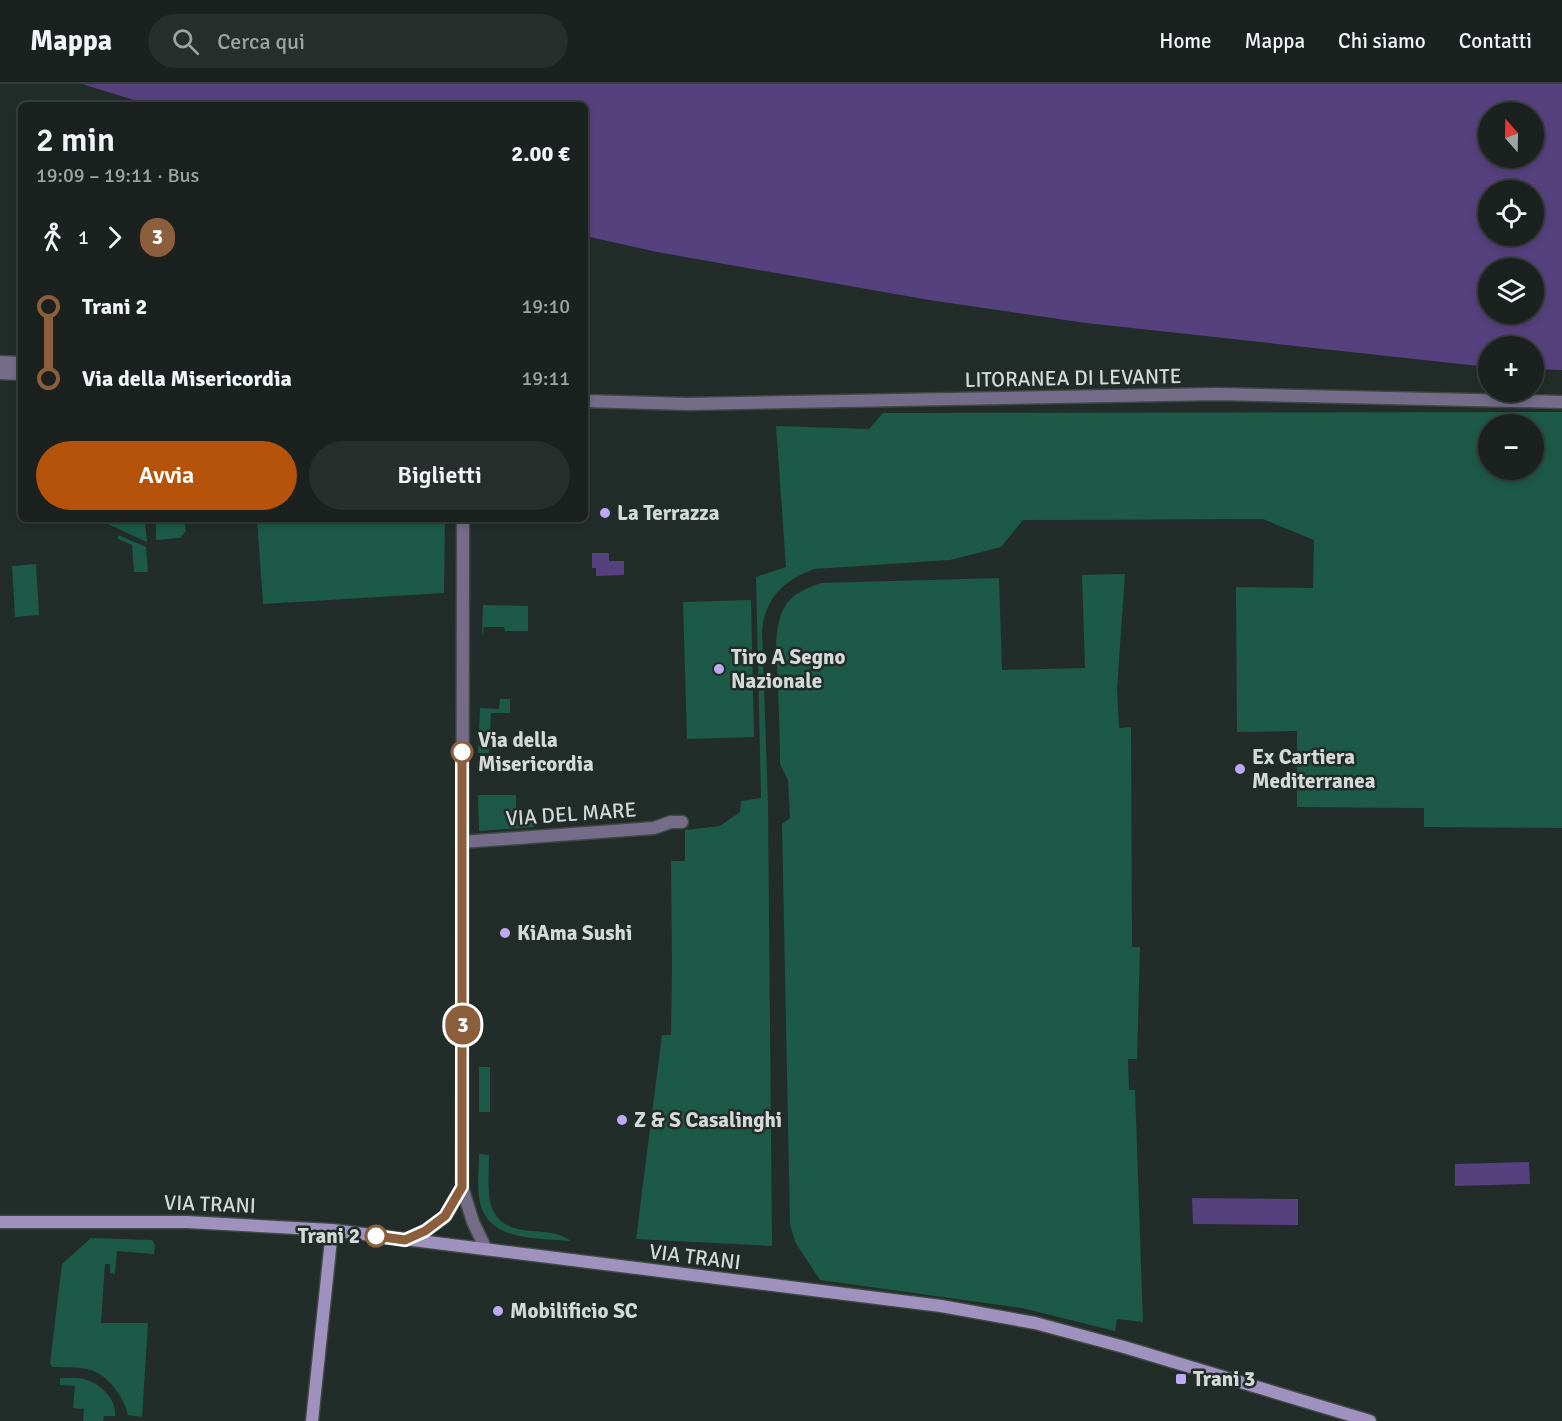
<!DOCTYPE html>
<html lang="it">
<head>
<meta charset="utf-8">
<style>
  :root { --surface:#1a211e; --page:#272e2b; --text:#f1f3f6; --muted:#9fa3a4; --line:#383e3c; --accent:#b45309 }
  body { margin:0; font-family:Signika,sans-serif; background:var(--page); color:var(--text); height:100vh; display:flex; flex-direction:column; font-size:22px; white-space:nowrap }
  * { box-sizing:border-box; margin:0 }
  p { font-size:20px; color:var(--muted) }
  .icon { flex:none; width:33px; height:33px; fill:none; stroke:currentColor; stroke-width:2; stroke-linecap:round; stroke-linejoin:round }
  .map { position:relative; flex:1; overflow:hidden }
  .panel { position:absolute; left:18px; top:18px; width:570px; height:420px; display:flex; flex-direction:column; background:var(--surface); border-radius:9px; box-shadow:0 3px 9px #0003,0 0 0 2px var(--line) }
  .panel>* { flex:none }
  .badge { padding:0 12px; border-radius:20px; font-size:21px; line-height:39px }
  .needle { width:39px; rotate:340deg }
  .tools { position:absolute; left:1478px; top:18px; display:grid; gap:12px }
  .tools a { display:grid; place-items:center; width:66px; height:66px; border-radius:50%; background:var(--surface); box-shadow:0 3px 9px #0003,0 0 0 2px var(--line); font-size:30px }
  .map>.badge { position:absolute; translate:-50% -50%; box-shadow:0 0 0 3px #fff }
  .legs { display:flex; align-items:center; gap:9px; height:66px; padding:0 18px; font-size:20px }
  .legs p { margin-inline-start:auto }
  .summary { display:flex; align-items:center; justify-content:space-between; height:102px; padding:0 18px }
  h1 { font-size:33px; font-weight:600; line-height:45px }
  .action { display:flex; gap:12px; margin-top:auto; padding:12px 18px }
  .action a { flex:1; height:69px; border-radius:36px; background:var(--accent); color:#fff; font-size:24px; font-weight:600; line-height:69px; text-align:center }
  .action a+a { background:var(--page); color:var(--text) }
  ul { padding:0 18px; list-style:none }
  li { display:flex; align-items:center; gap:21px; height:72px; font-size:22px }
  li i { display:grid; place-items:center; width:9px; height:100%; margin:0 8px; background:currentColor }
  li i::after { content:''; width:15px; height:15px; margin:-8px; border:4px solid; border-radius:50%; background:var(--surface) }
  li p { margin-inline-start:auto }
  li:first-child i { background:linear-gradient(#0000 50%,currentColor 0) }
  li:last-child i { background:linear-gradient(currentColor 50%,#0000 0) }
  header { display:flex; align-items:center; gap:36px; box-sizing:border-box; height:84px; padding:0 30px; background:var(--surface); border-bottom:2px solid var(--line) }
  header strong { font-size:28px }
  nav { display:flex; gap:33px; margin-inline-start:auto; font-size:21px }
  .search { width:420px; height:54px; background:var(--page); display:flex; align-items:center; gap:15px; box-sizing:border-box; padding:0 21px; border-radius:33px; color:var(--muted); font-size:22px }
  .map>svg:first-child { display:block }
  .green { fill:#1d5947; fill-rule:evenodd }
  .water { fill:#55417d; fill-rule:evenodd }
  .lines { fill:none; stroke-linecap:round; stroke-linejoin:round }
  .minor-casing { stroke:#3e4844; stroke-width:15 }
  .secondary-casing { stroke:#3e4844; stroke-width:15 }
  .minor { stroke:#746c89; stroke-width:12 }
  .secondary { stroke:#9f92bf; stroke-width:12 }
  .line-1-casing { stroke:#fff; stroke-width:14 }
  .line-1 { stroke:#8b5e3c; stroke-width:9 }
  .poi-dot { fill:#bfa9f4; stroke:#222c28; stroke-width:2 }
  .stop-1-dot { fill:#fff; stroke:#8b5e3c; stroke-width:3 }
  .labels { text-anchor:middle; stroke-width:5; stroke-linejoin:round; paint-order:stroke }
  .street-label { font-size:21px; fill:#d4dad7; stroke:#222c28 }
  .poi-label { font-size:21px; font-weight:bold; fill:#d4dad7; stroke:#222c28; text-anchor:start }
  .stop-label { font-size:21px; font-weight:bold; fill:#d4dad7; stroke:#222c28; text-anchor:start }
</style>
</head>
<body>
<header>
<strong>Mappa</strong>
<div class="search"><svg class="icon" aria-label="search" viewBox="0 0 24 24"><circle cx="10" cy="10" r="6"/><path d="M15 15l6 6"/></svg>Cerca qui</div>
<nav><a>Home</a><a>Mappa</a><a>Chi siamo</a><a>Contatti</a></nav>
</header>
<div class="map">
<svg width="1562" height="1337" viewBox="0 0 1562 1337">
  <rect width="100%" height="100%" fill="#222c28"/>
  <g class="green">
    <path d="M1562,328V744L1424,743V724L1297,723V647L1237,648L1236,503L1313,504L1314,456L1263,435L1023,436L1001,463L950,476L814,485C784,496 766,513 762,546L768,720L772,1162L636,1155L662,951H671L672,882L671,777H685V746L720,742L740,728L741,717L761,714L756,493L786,483L776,342L869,345L883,329ZM1488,340H1533V386H1488Z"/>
    <path d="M97,435H106L107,437L145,438L147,458Z"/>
    <path d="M156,435H184L186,447L180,454L156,456Z"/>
    <path d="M257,435H445L444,509L263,520Z"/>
    <path d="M118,451L146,463L148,488H134L132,461L118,455Z"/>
    <path d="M36,480L39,531L15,533L12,482Z"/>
    <path d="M1125,490L1117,605L1119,644L1131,643L1132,863H1140L1137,975H1128L1129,1006H1135L1143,1238L1117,1235L1115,1247L1022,1224L820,1196L795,1158L790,1140L782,740L790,734L788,696L780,680C780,654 779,628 778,602C777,577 772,547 784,524C791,510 806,504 821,499L999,494L1002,586L1085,584L1082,491Z"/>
    <path d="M751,516L754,653L687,655L683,518Z"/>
    <path d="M483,521L528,522V547H505L504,543H484L482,552Z"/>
    <path d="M500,615H510V629H491L489,669H478L480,624L499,625Z"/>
    <path d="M478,711H516V736L534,737V743L479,747Z"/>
    <rect x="479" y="983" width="11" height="45"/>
    <path d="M479,1070L489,1071C489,1109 481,1143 531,1147C546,1148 558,1148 571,1157C537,1154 484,1158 479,1113C477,1099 479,1084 479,1070Z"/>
    <path d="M91,1154L152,1156L155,1161L154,1170L117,1167L115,1190L110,1189V1180H105L101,1239H148L142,1333L128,1331C124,1314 111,1295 94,1287C82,1282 65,1284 52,1283L50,1279L62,1180Z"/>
    <path d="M60,1294C68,1294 77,1293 84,1295C100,1299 117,1315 115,1332H104L103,1337H83L84,1325L73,1324L75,1302L60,1301Z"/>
  </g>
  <g class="water">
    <path d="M82,0H1562V286L1533,285V262H1488V283L1086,239L929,216L657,168L585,152V21H150ZM1488,28H1533V74H1488ZM1488,106H1533V152H1488ZM1488,184H1533V230H1488Z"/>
    <path d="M592,469H609V477H624V491L596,492V484H592Z"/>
    <path d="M1529,1078L1530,1100L1455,1102V1080Z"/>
    <path d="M1192,1114L1298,1115V1141L1193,1140Z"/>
  </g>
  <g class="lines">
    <defs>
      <g id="minor">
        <path d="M0,278L21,279"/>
        <path d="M0,289L21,290"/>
        <path d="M585,317L688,320L1217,310L1562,318"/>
        <path d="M463,435L462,1103L473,1138L486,1165"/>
        <path d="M462,758L654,744L671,738H682"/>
        <path d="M405,1156L425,1147L445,1133L462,1103"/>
      </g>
      <g id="secondary">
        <path d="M0,1138H187L332,1146L941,1222L1035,1239L1124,1263L1370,1337"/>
        <path d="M312,1337L332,1146"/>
      </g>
    </defs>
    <use href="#minor" class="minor-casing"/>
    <use href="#secondary" class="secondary-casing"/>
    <use href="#minor" class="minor"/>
    <use href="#secondary" class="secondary"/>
  </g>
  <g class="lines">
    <defs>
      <path id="line-1" d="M376,1152L405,1156L425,1147L445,1132L462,1103V668"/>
    </defs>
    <use href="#line-1" class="line-1-casing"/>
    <use href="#line-1" class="line-1"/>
  </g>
  <g class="poi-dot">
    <circle cx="605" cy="429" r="6"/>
    <circle cx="719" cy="585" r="6"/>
    <circle cx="1240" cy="685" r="6"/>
    <circle cx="505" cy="849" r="6"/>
    <circle cx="622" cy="1036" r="6"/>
    <circle cx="498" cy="1227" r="6"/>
    <rect x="1175" y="1289" width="12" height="12" rx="3"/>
  </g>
  <g class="stop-1-dot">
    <circle cx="462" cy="668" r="10"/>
    <circle cx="376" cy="1152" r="10"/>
  </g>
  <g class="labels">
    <g class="street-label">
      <text transform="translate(1073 294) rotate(-1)" y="7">LITORANEA DI LEVANTE</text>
      <text transform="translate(571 730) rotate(-4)" y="7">VIA DEL MARE</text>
      <text transform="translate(210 1120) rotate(2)" y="7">VIA TRANI</text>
      <text transform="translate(695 1173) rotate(7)" y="7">VIA TRANI</text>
    </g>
    <g class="poi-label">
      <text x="617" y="436">La Terrazza</text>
      <text x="731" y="580">Tiro A Segno<tspan x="731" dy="24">Nazionale</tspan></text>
      <text x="1252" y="680">Ex Cartiera<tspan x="1252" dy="24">Mediterranea</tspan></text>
      <text x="517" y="856">KiAma Sushi</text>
      <text x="634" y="1043">Z &amp; S Casalinghi</text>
      <text x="510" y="1234">Mobilificio SC</text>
      <text x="1193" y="1302">Trani 3</text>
    </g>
    <g class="stop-label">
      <text x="478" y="663">Via della<tspan x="478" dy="24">Misericordia</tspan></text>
      <text x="360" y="1159" text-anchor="end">Trani 2</text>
    </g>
  </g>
</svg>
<div class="tools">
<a><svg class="needle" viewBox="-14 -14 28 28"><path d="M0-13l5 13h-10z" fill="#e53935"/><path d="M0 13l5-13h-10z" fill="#9fa3a4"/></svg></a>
<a><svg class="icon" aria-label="locate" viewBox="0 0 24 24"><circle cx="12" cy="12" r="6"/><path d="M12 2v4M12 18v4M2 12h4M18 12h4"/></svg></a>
<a><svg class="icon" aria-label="layers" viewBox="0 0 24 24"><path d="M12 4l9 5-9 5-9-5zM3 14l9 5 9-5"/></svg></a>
<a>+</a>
<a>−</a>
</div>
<b class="badge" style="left:463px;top:941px;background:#8b5e3c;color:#fff">3</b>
<section class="panel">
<div class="summary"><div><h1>2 min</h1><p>19:09 – 19:11 · Bus</p></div><b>2.00 €</b></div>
<div class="legs"><svg class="icon" aria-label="walk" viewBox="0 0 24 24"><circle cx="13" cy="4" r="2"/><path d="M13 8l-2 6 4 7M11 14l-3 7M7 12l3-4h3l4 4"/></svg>1<svg class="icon" aria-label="forward" viewBox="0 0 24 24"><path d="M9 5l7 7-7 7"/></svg><b class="badge" style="background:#8b5e3c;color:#fff">3</b></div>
<ul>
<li><i style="color:#8b5e3c"></i><b>Trani 2</b><p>19:10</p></li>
<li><i style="color:#8b5e3c"></i><b>Via della Misericordia</b><p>19:11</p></li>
</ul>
<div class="action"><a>Avvia</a><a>Biglietti</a></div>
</section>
</div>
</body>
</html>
